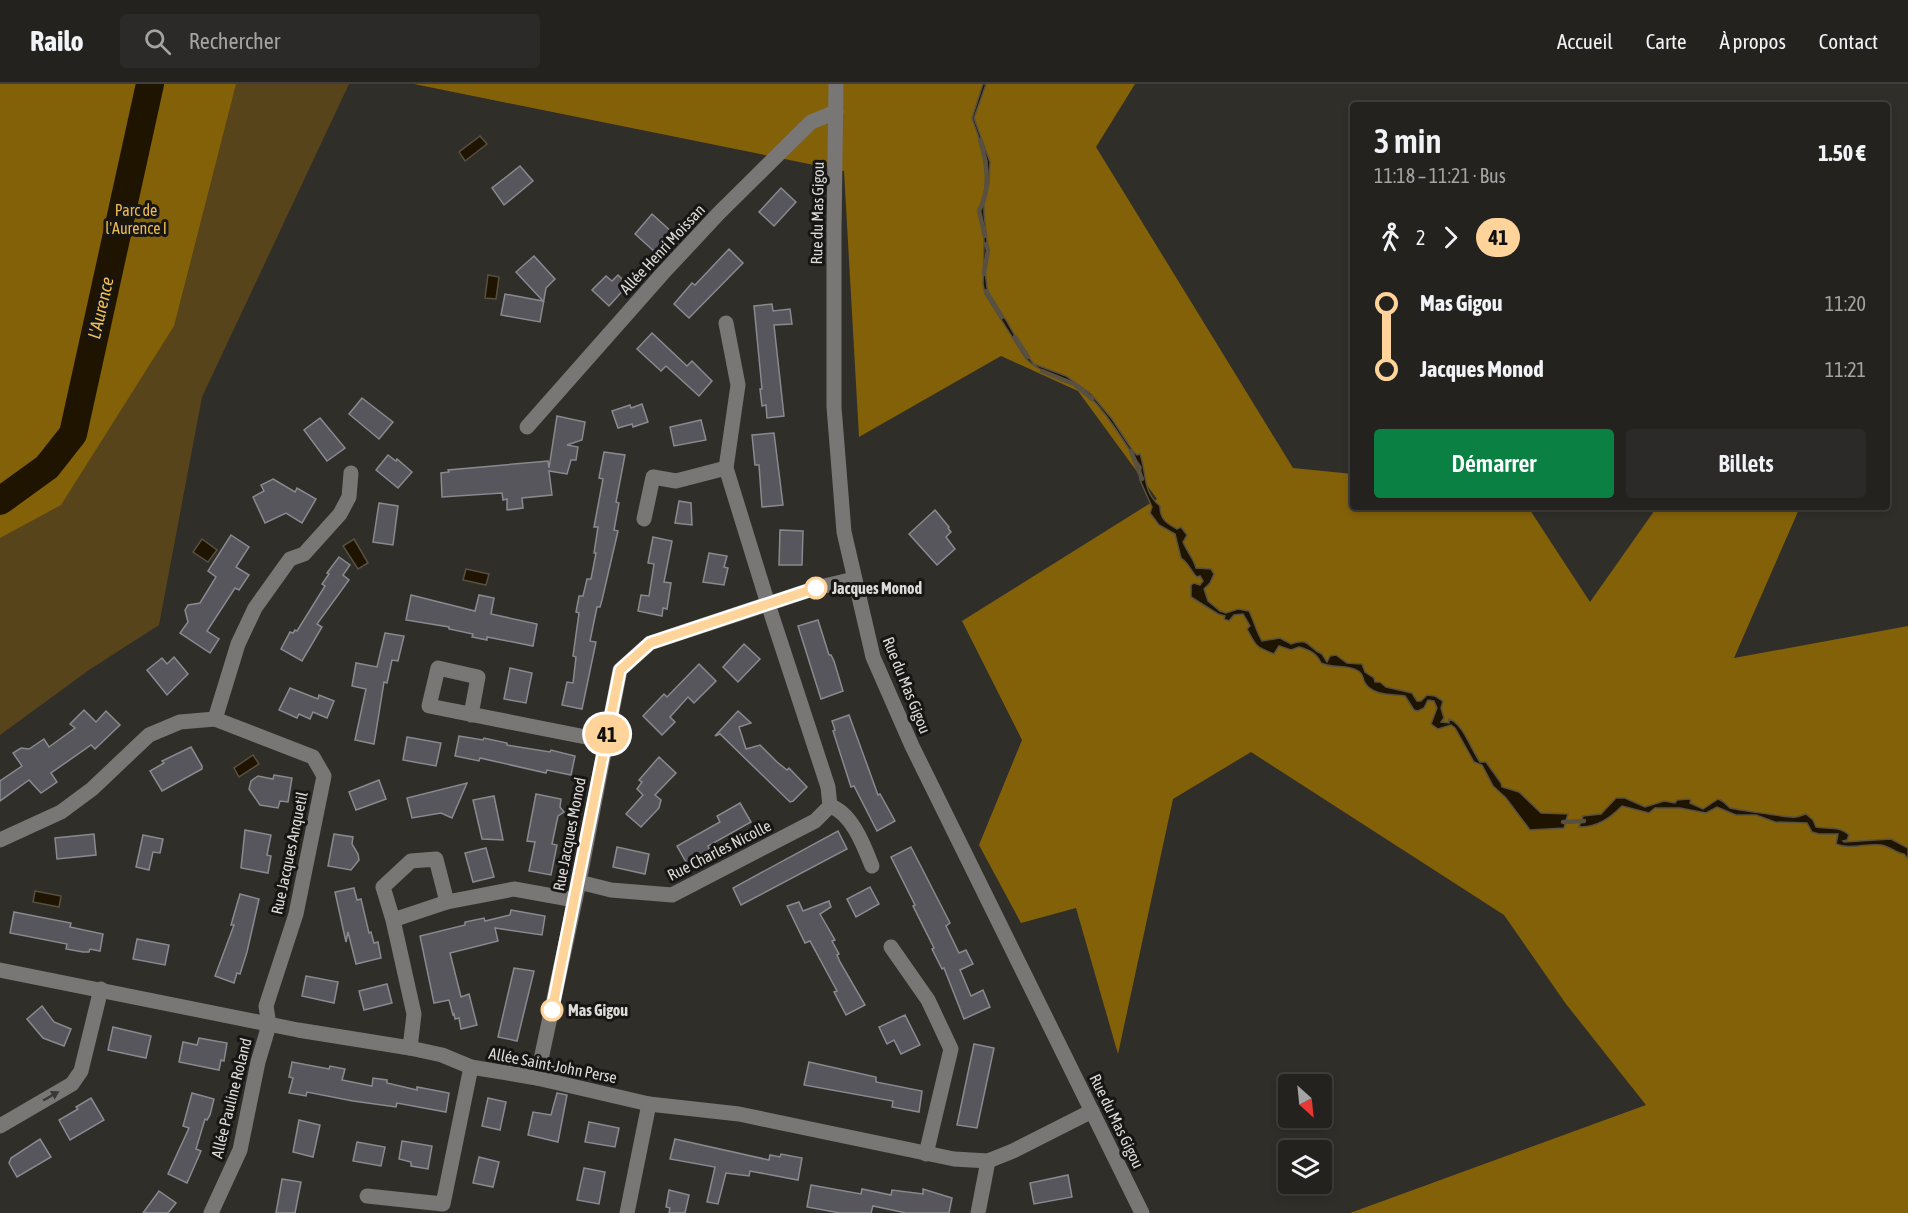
<!DOCTYPE html>
<html lang="fr">
<head>
<meta charset="utf-8">
<style>
  :root { --surface:#24221f; --page:#2c2a28; --text:#f1f3f6; --muted:#a3a4a4; --line:#413f3d; --accent:#0b8043 }
  body { margin:0; font-family:"Asap Condensed",sans-serif; background:var(--page); color:var(--text); height:100vh; display:flex; flex-direction:column; font-size:22px; white-space:nowrap }
  * { box-sizing:border-box; margin:0 }
  p { font-size:20px; color:var(--muted) }
  .icon { flex:none; width:33px; height:33px; fill:none; stroke:currentColor; stroke-width:2; stroke-linecap:round; stroke-linejoin:round }
  .map { position:relative; flex:1; overflow:hidden }
  .panel { position:absolute; left:1350px; top:18px; width:540px; height:408px; display:flex; flex-direction:column; background:var(--surface); border-radius:6px; box-shadow:0 3px 9px #0003,0 0 0 2px var(--line) }
  .panel>* { flex:none }
  .badge { padding:0 12px; border-radius:20px; font-size:21px; line-height:39px }
  .needle { width:39px; rotate:153deg }
  .buttons { position:absolute; left:1278px; top:990px; display:grid; gap:12px }
  .buttons a { display:grid; place-items:center; width:54px; height:54px; border-radius:6px; background:var(--surface); box-shadow:0 3px 9px #0003,0 0 0 2px var(--line); font-size:30px }
  .map>.badge { position:absolute; translate:-50% -50%; box-shadow:0 0 0 3px #fff }
  .legs { display:flex; align-items:center; gap:9px; height:66px; padding:0 24px; font-size:20px }
  .legs p { margin-inline-start:auto }
  .head { display:flex; align-items:center; justify-content:space-between; height:102px; padding:0 24px }
  h1 { font-size:33px; font-weight:600; line-height:45px }
  .cta { display:flex; gap:12px; margin-top:auto; padding:12px 24px }
  .cta a { flex:1; height:69px; border-radius:6px; background:var(--accent); color:#fff; font-size:24px; font-weight:600; line-height:69px; text-align:center }
  .cta a+a { background:var(--page); color:var(--text) }
  ul { padding:0 24px; list-style:none }
  li { display:flex; align-items:center; gap:21px; height:66px; font-size:22px }
  li i { display:grid; place-items:center; width:9px; height:100%; margin:0 8px; background:currentColor }
  li i::after { content:''; width:15px; height:15px; margin:-8px; border:4px solid; border-radius:50%; background:var(--surface) }
  li p { margin-inline-start:auto }
  li:first-child i { background:linear-gradient(#0000 50%,currentColor 0) }
  li:last-child i { background:linear-gradient(currentColor 50%,#0000 0) }
  header { display:flex; align-items:center; gap:36px; box-sizing:border-box; height:84px; padding:0 30px; background:var(--surface); border-bottom:2px solid var(--line) }
  header strong { font-size:28px }
  nav { display:flex; gap:33px; margin-inline-start:auto; font-size:21px }
  .search { width:420px; height:54px; background:var(--page); display:flex; align-items:center; gap:15px; box-sizing:border-box; padding:0 21px; border-radius:6px; color:var(--muted); font-size:22px }
  .map>svg:first-child { display:block }
  .green { fill:#58441a }
  .forest { fill:#836108 }
  .water { fill:#1f1400; stroke:#585041; stroke-width:1.5 }
  .lines { fill:none; stroke-linecap:round; stroke-linejoin:round }
  .stream { stroke:#585041; stroke-width:4.5 }
  .river { stroke:#1f1400; stroke-width:28 }
  .building { fill:#56565c; stroke:#898990; stroke-width:1.5 }
  .minor { stroke:#797775; stroke-width:15 }
  .oneway { fill:#393836 }
  .line-1-casing { stroke:#fff; stroke-width:14 }
  .line-1 { stroke:#ffd49a; stroke-width:9 }
  .stop-1-dot { fill:#fff; stroke:#ffd49a; stroke-width:3 }
  .labels { text-anchor:middle; stroke-width:6; stroke-linejoin:round; paint-order:stroke }
  .park-label { font-size:16px; fill:#ecbb53; stroke:#171614 }
  .street-label { font-size:16px; fill:#dddbd8; stroke:#171614 }
  .stop-label { font-size:16px; font-weight:bold; fill:#dddbd8; stroke:#171614; text-anchor:start }
  .water-label { font-size:18px; font-style:italic; fill:#f0bf57; stroke:#171614 }
</style>
</head>
<body>
<header>
<strong>Railo</strong>
<div class="search"><svg class="icon" aria-label="search" viewBox="0 0 24 24"><circle cx="10" cy="10" r="6"/><path d="M15 15l6 6"/></svg>Rechercher</div>
<nav><a>Accueil</a><a>Carte</a><a>À propos</a><a>Contact</a></nav>
</header>
<div class="map">
<svg width="1908" height="1129" viewBox="0 0 1908 1129">
  <rect width="100%" height="100%" fill="#302e29"/>
  <path class="green" d="M0,0H349L202,313L159,541L89,586L0,651Z"/>
  <g class="forest">
    <path d="M0,0H236L174,242L61,421L0,454Z"/>
    <path d="M414,0H1135L1096,63L1293,384L1353,390V423H1528L1590,518L1657,423H1800L1734,574L1908,542V1129H1350L1646,1021L1566,920L1504,831L1251,668L1173,715L1118,970L1076,824L1021,839L979,761L1022,656L962,537L1157,415L1078,307L1001,272L859,353L844,87Z"/>
  </g>
  <g class="water">
    <path d="M983,0H986L974,34L990,78L989,99L984,118V130L988,166L985,186L987,203L991,217L1006,236L1023,266L1034,280L1066,292L1091,310L1112,335L1133,367L1137,371L1140,370C1147,389 1142,408 1160,422C1160,435 1166,439 1177,445L1181,443L1187,451L1183,458C1187,468 1194,475 1196,484L1211,485L1214,490L1210,499L1204,505L1208,517L1220,527L1226,529L1238,525L1249,527C1254,537 1256,547 1262,557L1280,554L1291,560C1311,553 1307,564 1322,570L1327,578L1330,572L1336,571L1347,579L1362,580L1365,588L1374,594L1375,598H1380L1386,603L1412,609L1417,617H1421L1427,611L1435,612L1443,617L1441,624L1444,634L1441,638L1449,639V635C1463,639 1471,666 1480,678H1486L1501,699L1502,703L1519,708L1541,729L1568,730L1564,744L1530,746L1506,714L1493,702L1482,681L1474,678L1455,644L1451,641L1438,645L1431,640L1437,624L1434,617L1428,616L1424,624L1418,627L1414,626L1405,612C1392,610 1373,612 1365,599C1362,594 1364,590 1358,587C1347,580 1333,585 1321,579C1317,569 1309,566 1299,563L1291,566L1279,562L1274,570C1254,562 1257,563 1247,545L1250,542L1243,530L1234,531L1229,537L1224,535L1225,532L1218,530L1191,513V501L1194,499L1200,501L1203,497L1200,492L1197,493C1191,488 1190,480 1181,474L1175,450L1159,441L1150,429L1152,423L1140,396L1141,383C1125,360 1101,318 1078,303C1061,291 1041,290 1026,275L985,210L983,200L984,159L983,140L979,127L987,98V77L972,34Z"/>
    <path d="M480,52L487,60L465,77L459,68Z"/>
    <path d="M488,191L499,193L496,215L485,214Z"/>
    <path d="M202,455L217,466L208,478L193,468Z"/>
    <path d="M354,455L368,479L358,485L343,462Z"/>
    <path d="M466,485L489,490L486,501L463,496Z"/>
    <path d="M253,671L259,680L239,693L234,684Z"/>
    <path d="M1616,714H1625L1645,723L1664,717L1675,719L1677,716L1689,715L1691,716L1690,719L1703,725L1718,715C1725,717 1725,720 1730,724C1733,725 1786,733 1792,733C1797,734 1802,731 1806,730L1813,736L1816,743C1827,745 1841,742 1849,751L1847,756L1843,757L1844,758L1891,755L1908,764V775L1904,770C1895,769 1890,762 1881,761C1866,759 1850,766 1836,760L1838,750H1819L1812,748L1807,739L1775,738L1756,731H1736L1717,723L1706,729L1680,724H1655L1649,729L1622,722C1609,735 1597,743 1579,743L1583,732L1601,730Z"/>
    <path d="M35,807L61,812L59,823L33,818Z"/>
  </g>
  <g class="lines">
    <g class="stream">
      <path d="M980,56C987,78 991,106 979,127L985,152"/>
      <path d="M984,190L988,166L986,160"/>
      <path d="M986,207L1002,233"/>
      <path d="M1015,253L1028,273"/>
      <path d="M1042,287L1074,300L1092,315"/>
      <path d="M1131,367L1142,395"/>
      <path d="M1563,738L1584,737"/>
    </g>
    <path class="river" d="M0,417L47,383L73,350L150,0"/>
  </g>
  <g class="building">
    <path d="M520,82L533,97L504,121L492,104Z"/>
    <path d="M781,104L796,118L774,142L759,128Z"/>
    <path d="M652,130L673,149L656,169L635,150Z"/>
    <path d="M729,165L743,179L689,234L674,220L692,199L695,201Z"/>
    <path d="M534,172L555,195L546,204L540,238L501,231L505,210L543,217L516,188Z"/>
    <path d="M618,191L628,201L609,222L592,206L606,192L612,197Z"/>
    <path d="M772,220L773,227L790,225L792,240L774,241L784,332L767,334L766,321L762,322L760,305H762L754,222Z"/>
    <path d="M652,249L687,282L692,277L712,297L699,312L666,282L661,287L637,265Z"/>
    <path d="M362,314L393,338L379,355L349,330Z"/>
    <path d="M642,320L648,338L633,343L632,340L618,344L612,327L630,321L631,324Z"/>
    <path d="M557,332L585,338L582,356L567,361L578,363L576,376H571L567,390L549,387L552,411L522,414L523,424L507,426V415L503,416L502,409L442,413L441,389L449,388L448,386L548,377L549,384Z"/>
    <path d="M320,334L345,364L327,377L304,346Z"/>
    <path d="M701,336L706,356L674,362L670,343Z"/>
    <path d="M774,349L783,421L762,423L759,381H755L752,351Z"/>
    <path d="M604,368L625,371L616,418L619,419L614,446L618,447L602,516L600,523H597L590,557L596,558L582,625L562,621L567,598L573,599L576,573L573,572L579,529L576,528L579,512H583L587,495H591L596,469H594L598,443H594L603,395L599,394Z"/>
    <path d="M388,371L396,377L397,375L412,388L398,404L376,386Z"/>
    <path d="M273,395L295,408L297,404L316,415L302,439L286,429L265,439L253,413L264,407L261,401Z"/>
    <path d="M679,417L691,419L692,441L675,439Z"/>
    <path d="M379,419L398,422L393,461L373,458Z"/>
    <path d="M935,426L949,443L948,444L951,448L946,453L955,465L937,481L909,450Z"/>
    <path d="M780,446L803,447L802,481H779Z"/>
    <path d="M231,451L249,463L236,483L249,491L239,506L235,504L207,547L219,555L210,569L180,549L188,538L185,526L188,521L200,519L216,493L208,487Z"/>
    <path d="M653,453L672,457L664,498L671,499L667,525L663,524L662,532L638,527L641,511L649,512L654,480L648,479Z"/>
    <path d="M709,469L727,472L724,483L728,484L724,501L703,498Z"/>
    <path d="M339,473L350,481L343,491L349,496L317,540L322,543L302,577L281,565L290,548L293,549L295,546L297,547L325,502L322,500L329,490L327,489Z"/>
    <path d="M411,511L475,527L479,511L494,514L491,530L537,540L533,562L487,553V556L472,553L473,550L449,545V543L406,536Z"/>
    <path d="M818,536L829,571H831L834,577L843,607L821,615L798,542Z"/>
    <path d="M385,549L404,552L398,577L392,576L387,599L384,598L374,660L355,656L366,605L352,602L356,579L377,583Z"/>
    <path d="M744,560L760,575L738,598L723,583Z"/>
    <path d="M174,573L188,590L167,611L147,586L162,574L167,580Z"/>
    <path d="M699,580L716,597L694,619L688,613L670,633L675,638L662,651L643,632L664,610L667,613Z"/>
    <path d="M510,584L532,589L526,619L504,615Z"/>
    <path d="M290,604L318,615L319,611L334,617L327,634L313,628L310,635L299,630L297,634L279,626Z"/>
    <path d="M84,626L96,638L106,627L120,641L95,665L91,661L51,689L57,698L41,709L29,696L0,717V697L22,682L13,669L21,664L29,665L44,655L49,663L75,644L70,640Z"/>
    <path d="M738,627L751,639L739,643L746,665L760,661L777,678L787,686L789,684L807,703L793,717L790,718L720,650L715,652Z"/>
    <path d="M849,631L878,711L880,710L895,737L877,747L854,702L851,703L833,647L835,646L832,637Z"/>
    <path d="M459,652L483,656L484,654L507,659V661L550,668L551,666L575,672L571,691L547,686L546,689L480,674L479,677L455,672Z"/>
    <path d="M407,653L441,659L436,682L403,676Z"/>
    <path d="M191,663L202,682V685L162,707L150,687L164,679L162,677Z"/>
    <path d="M659,673L676,689L655,711L661,716L659,724L641,743L626,730L643,711L637,705L642,698L639,696Z"/>
    <path d="M274,691L292,694L288,718L280,717L278,724L260,721L249,705L251,697L258,692L273,695Z"/>
    <path d="M379,696L386,715L356,726L349,708Z"/>
    <path d="M467,699L452,734L441,729L412,734L407,714Z"/>
    <path d="M536,710L561,715L560,723L564,728L558,732L552,760L557,761L551,791L529,787L535,758L527,757Z"/>
    <path d="M494,712L503,756L482,755L473,716Z"/>
    <path d="M740,719L751,738L708,762L710,767L692,778H686L677,762L720,738L717,732Z"/>
    <path d="M245,746L271,751L267,771L271,772L268,789L241,784Z"/>
    <path d="M838,747L847,765L741,821L733,804Z"/>
    <path d="M94,750L96,771L57,775L55,754Z"/>
    <path d="M334,750L353,753L352,760L358,770L359,776L351,786L328,782Z"/>
    <path d="M143,751L163,755L160,769L153,768L149,786L136,783Z"/>
    <path d="M617,763L649,770L645,790L613,783Z"/>
    <path d="M911,763L950,839L946,842L959,869L966,866L973,880L960,886L971,912L983,906L990,923L964,935L944,884L942,885L932,865L934,864L913,822L915,821L891,773Z"/>
    <path d="M486,764L494,793L473,798L465,769Z"/>
    <path d="M870,803L879,820L856,833L847,815Z"/>
    <path d="M354,804L357,816L361,815L369,849L371,848L374,859L378,858L381,874L356,880L348,848L346,858L335,808Z"/>
    <path d="M240,810L259,815L247,868L240,890L237,889L234,899L215,892L234,841H231Z"/>
    <path d="M829,817L831,823L820,830L835,856L832,857L839,870L837,871L840,878L865,921L846,931L834,908L837,907L810,857L805,859L787,822L799,818L803,827Z"/>
    <path d="M511,826L545,832L542,851L495,844L498,857L450,869L461,913L469,910L477,941L461,945L459,934L455,935L454,930L453,931L449,916L434,919L420,852L465,841V838L484,834L485,837L510,831Z"/>
    <path d="M14,828L71,839L70,843L103,850L100,867L90,865L89,868H83L66,865L67,860L10,849Z"/>
    <path d="M137,855L169,861L165,881L133,875Z"/>
    <path d="M514,884L534,887L517,957L498,953Z"/>
    <path d="M306,892L338,898L334,919L302,912Z"/>
    <path d="M387,900L392,919L364,926L359,907Z"/>
    <path d="M42,922L54,938L71,945L64,962L43,954L27,935Z"/>
    <path d="M905,931L920,961L901,970L894,956L887,960L879,943Z"/>
    <path d="M113,943L151,952L146,974L108,966Z"/>
    <path d="M199,954L227,959L224,977L221,976L219,986L179,978L183,958L197,961Z"/>
    <path d="M974,960L994,964L977,1044L957,1041Z"/>
    <path d="M292,978L329,985L330,982L345,985L342,996L372,1002L373,994L387,996V999L417,1006V1003L449,1009L446,1028L397,1019L396,1023L353,1017L307,1008L306,1012L289,1009L293,994L289,993Z"/>
    <path d="M809,978L876,993V998L922,1007L919,1028L892,1023L893,1017L804,1001Z"/>
    <path d="M192,1009L214,1015L210,1031L207,1036L205,1035L196,1065L201,1067L187,1099L168,1090L189,1044L183,1042Z"/>
    <path d="M557,1009L567,1011L558,1058L528,1051L533,1028L551,1031Z"/>
    <path d="M91,1014L104,1036L70,1056L59,1036L78,1025L76,1023Z"/>
    <path d="M488,1014L506,1018L500,1046L482,1042Z"/>
    <path d="M299,1036L320,1041L313,1073L293,1068Z"/>
    <path d="M589,1038L619,1044L615,1063L585,1058Z"/>
    <path d="M40,1055L51,1073L17,1093L9,1079L11,1074Z"/>
    <path d="M675,1055L769,1076L770,1071L780,1073L781,1070L802,1074L798,1096L750,1087L749,1092L726,1089L718,1120L707,1118L715,1083L670,1075Z"/>
    <path d="M402,1057L432,1062L428,1085L411,1082V1078L399,1075Z"/>
    <path d="M357,1058L385,1063L381,1082L353,1077Z"/>
    <path d="M479,1073L499,1078L493,1103L473,1099Z"/>
    <path d="M584,1084L605,1088L599,1120L577,1116Z"/>
    <path d="M1068,1091L1072,1113L1034,1120L1030,1099Z"/>
    <path d="M282,1095L301,1098L295,1129H276Z"/>
    <path d="M811,1101L861,1110L862,1105L891,1111L892,1106L923,1110V1105L952,1114L949,1129H906L873,1122L871,1129H840L807,1123Z"/>
    <path d="M669,1106L689,1111L685,1129H669L670,1124L666,1123Z"/>
    <path d="M159,1107L176,1119L168,1129H143Z"/>
  </g>
  <g class="lines">
    <g class="minor">
      <path d="M836,0L834,146V323L844,448L873,573L912,662L1142,1129"/>
      <path d="M527,343L663,189L719,129L811,38L836,28"/>
      <path d="M644,435L653,393L676,397L726,384"/>
      <path d="M471,631L478,593L438,584L429,622L606,657"/>
      <path d="M215,635L238,560L255,524L290,475L304,470L340,430L349,413L351,389"/>
      <path d="M830,722C852,729 864,762 872,782"/>
      <path d="M0,756L61,728L92,705L149,651L180,638L215,635L313,673L324,692L296,830L266,922L269,941L258,978L240,1066L211,1129"/>
      <path d="M579,798L611,806L672,811L815,737L830,722L828,703L768,520L726,384L738,301L726,239"/>
      <path d="M447,818L514,805L575,816"/>
      <path d="M393,836L447,818L436,775L411,777L383,803L393,836L414,930L410,964"/>
      <path d="M891,863L928,916L951,965L926,1070"/>
      <path d="M0,886L298,946L410,964L442,971L471,983L537,994L649,1020L739,1030L954,1075L988,1077L1013,1067L1092,1027"/>
      <path d="M537,994L579,798L620,586L650,559L816,504L854,495"/>
      <path d="M0,1042L72,1000L81,987L101,905"/>
      <path d="M367,1112L443,1120L471,983"/>
      <path d="M627,1129L649,1020"/>
      <path d="M978,1129L988,1077"/>
    </g>
  </g>
  <defs><path id="oneway-solid" d="M-6-.8H1V-3.2L6.5 0L1 3.2V.8H-6Z" transform="scale(1.5)"/></defs>
  <use class="oneway" href="#oneway-solid" transform="translate(51 1012) rotate(-30)"/>
  <g class="lines">
    <defs>
      <path id="line-1" d="M552,926L620,586L650,559L816,504"/>
    </defs>
    <use href="#line-1" class="line-1-casing"/>
    <use href="#line-1" class="line-1"/>
  </g>
  <g class="stop-1-dot">
    <circle cx="816" cy="504" r="10"/>
    <circle cx="552" cy="926" r="10"/>
  </g>
  <g class="labels">
    <g class="park-label">
      <text x="136" y="132">Parc de<tspan x="136" dy="18">l'Aurence I</tspan></text>
    </g>
    <g class="street-label">
      <text transform="translate(817 129) rotate(-89)" y="6">Rue du Mas Gigou</text>
      <text transform="translate(662 165) rotate(-47)" y="6">Allée Henri Moissan</text>
      <text transform="translate(907 601) rotate(68)" y="6">Rue du Mas Gigou</text>
      <text transform="translate(569 750) rotate(-79)" y="6">Rue Jacques Monod</text>
      <text transform="translate(719 766) rotate(-27)" y="6">Rue Charles Nicolle</text>
      <text transform="translate(289 769) rotate(-78)" y="6">Rue Jacques Anquetil</text>
      <text transform="translate(553 981) rotate(11)" y="6">Allée Saint-John Perse</text>
      <text transform="translate(231 1014) rotate(-76)" y="6">Allée Pauline Roland</text>
      <text transform="translate(1117 1037) rotate(64)" y="6">Rue du Mas Gigou</text>
    </g>
    <g class="stop-label">
      <text x="832" y="510">Jacques Monod</text>
      <text x="568" y="932">Mas Gigou</text>
    </g>
    <g class="water-label">
      <text transform="translate(101 224) rotate(-77)" y="6">L'Aurence</text>
    </g>
  </g>
</svg>
<div class="buttons">
<a><svg class="needle" viewBox="-14 -14 28 28"><path d="M0-13l5 13h-10z" fill="#e53935"/><path d="M0 13l5-13h-10z" fill="#a3a4a4"/></svg></a>
<a><svg class="icon" aria-label="layers" viewBox="0 0 24 24"><path d="M12 4l9 5-9 5-9-5zM3 14l9 5 9-5"/></svg></a>
</div>
<b class="badge" style="left:607px;top:650px;background:#ffd49a;color:#111">41</b>
<section class="panel">
<div class="head"><div><h1>3 min</h1><p>11:18 – 11:21 · Bus</p></div><b>1.50 €</b></div>
<div class="legs"><svg class="icon" aria-label="walk" viewBox="0 0 24 24"><circle cx="13" cy="4" r="2"/><path d="M13 8l-2 6 4 7M11 14l-3 7M7 12l3-4h3l4 4"/></svg>2<svg class="icon" aria-label="forward" viewBox="0 0 24 24"><path d="M9 5l7 7-7 7"/></svg><b class="badge" style="background:#ffd49a;color:#111">41</b></div>
<ul>
<li><i style="color:#ffd49a"></i><b>Mas Gigou</b><p>11:20</p></li>
<li><i style="color:#ffd49a"></i><b>Jacques Monod</b><p>11:21</p></li>
</ul>
<div class="cta"><a>Démarrer</a><a>Billets</a></div>
</section>
</div>
</body>
</html>
